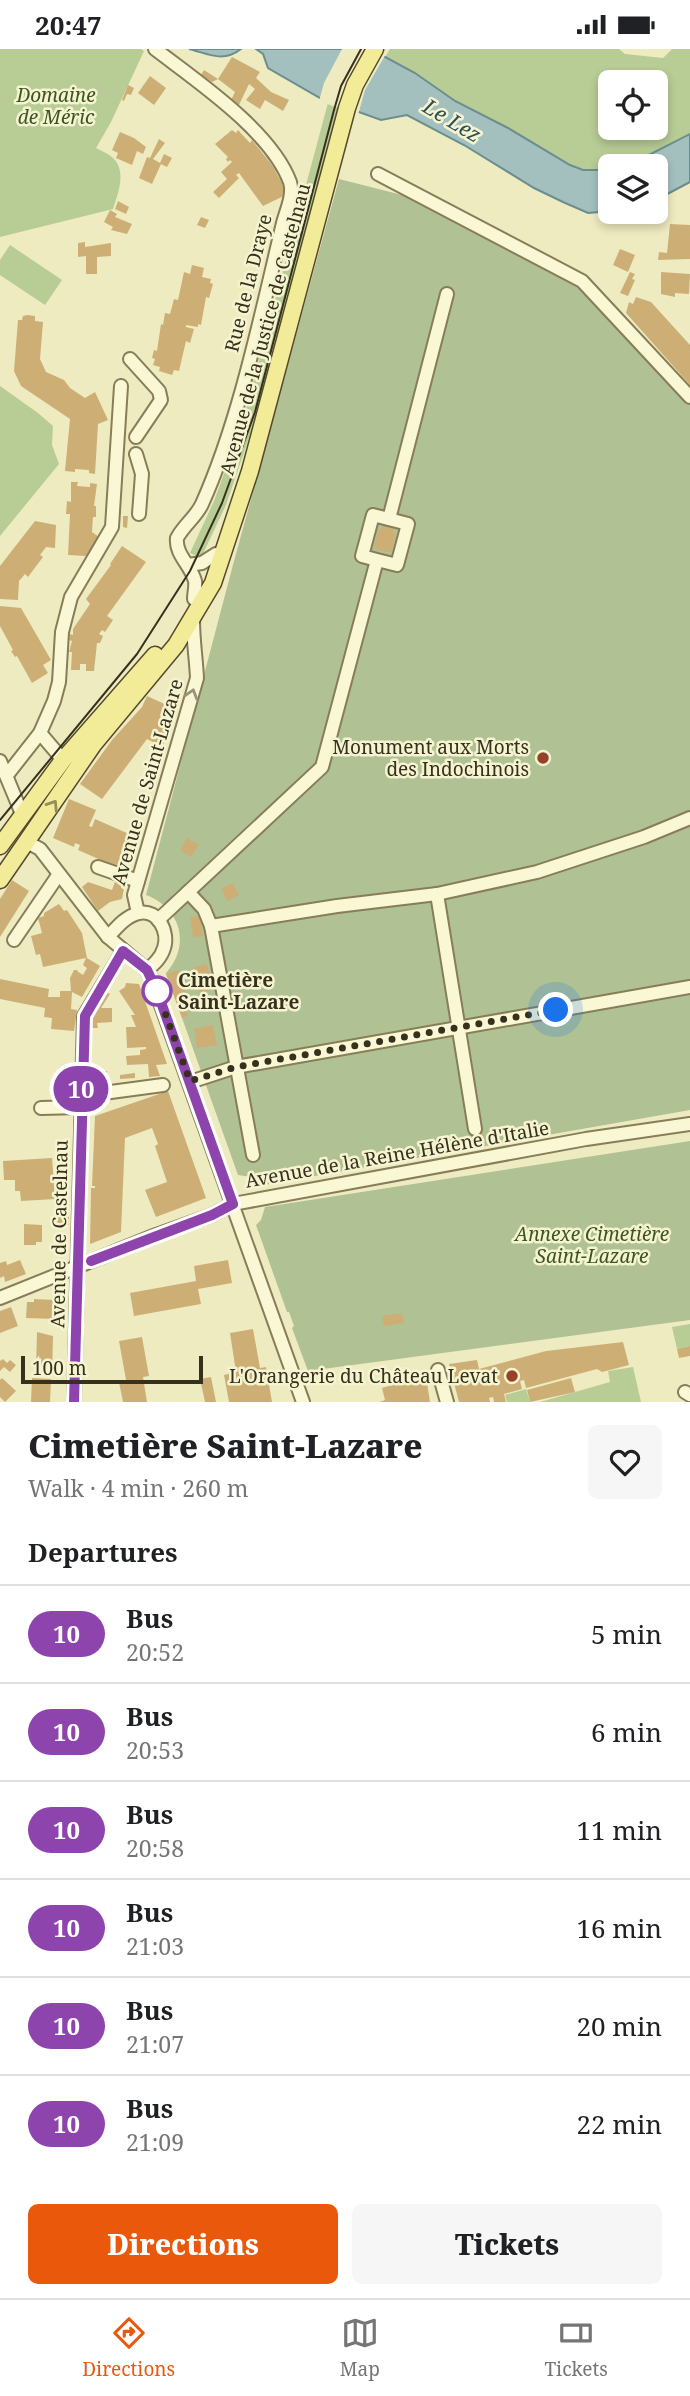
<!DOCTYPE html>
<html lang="en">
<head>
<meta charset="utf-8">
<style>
  :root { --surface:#fff; --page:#f6f6f6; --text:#202124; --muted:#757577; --line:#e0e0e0; --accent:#ea580c }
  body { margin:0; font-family:"Noto Serif",serif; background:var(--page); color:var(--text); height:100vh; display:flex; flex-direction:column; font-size:26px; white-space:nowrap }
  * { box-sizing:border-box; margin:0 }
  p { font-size:23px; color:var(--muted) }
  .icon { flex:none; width:38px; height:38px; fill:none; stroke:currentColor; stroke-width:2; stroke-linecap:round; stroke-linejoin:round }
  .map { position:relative; height:1353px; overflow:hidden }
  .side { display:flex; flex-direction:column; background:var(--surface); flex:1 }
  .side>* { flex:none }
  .badge { padding:0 14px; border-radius:23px; font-size:24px; line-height:46px }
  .fabs { position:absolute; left:598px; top:21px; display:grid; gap:14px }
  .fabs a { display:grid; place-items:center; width:70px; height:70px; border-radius:10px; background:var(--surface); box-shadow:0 4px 10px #0003; font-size:35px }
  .scale { position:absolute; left:21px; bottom:18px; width:182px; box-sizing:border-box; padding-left:7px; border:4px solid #37301d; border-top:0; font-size:19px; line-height:24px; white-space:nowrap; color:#37301d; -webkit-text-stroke:5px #f5f4d0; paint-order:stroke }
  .you { position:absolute; width:35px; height:35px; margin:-18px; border:5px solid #fff; border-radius:50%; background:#1a73e8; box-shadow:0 0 0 10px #1a73e833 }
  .map>.badge { position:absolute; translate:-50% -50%; box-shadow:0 0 0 4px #fff }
  h2 { padding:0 28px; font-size:26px; line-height:63px }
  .round { display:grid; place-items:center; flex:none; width:74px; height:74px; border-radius:10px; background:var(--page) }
  .headline { display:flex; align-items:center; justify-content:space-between; height:119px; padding:0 28px }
  h1 { font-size:33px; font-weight:800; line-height:52px }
  .primary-button { display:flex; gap:14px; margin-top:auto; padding:14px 28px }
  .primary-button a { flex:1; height:80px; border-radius:10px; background:var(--accent); color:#fff; font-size:28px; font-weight:800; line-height:80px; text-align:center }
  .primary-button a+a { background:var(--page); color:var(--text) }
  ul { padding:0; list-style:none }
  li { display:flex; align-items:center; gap:21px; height:98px; padding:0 28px; border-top:2px solid var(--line) }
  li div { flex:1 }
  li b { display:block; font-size:26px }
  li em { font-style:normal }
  li .badge { min-width:77px; font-weight:700; text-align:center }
  .status { display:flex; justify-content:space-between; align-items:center; height:49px; padding:0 35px; background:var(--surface); direction:ltr }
  .status svg { height:19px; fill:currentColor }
  .menu { display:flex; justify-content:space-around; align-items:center; height:98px; border-top:2px solid var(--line); background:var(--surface); font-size:19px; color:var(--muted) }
  .menu a { display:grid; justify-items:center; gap:4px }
  .menu .selected { color:var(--accent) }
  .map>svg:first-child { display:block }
  .green { fill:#b8cc95; fill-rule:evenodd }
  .cemetery { fill:#b0c194 }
  .water { fill:#a3c0bf; stroke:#6b8e8e; stroke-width:2 }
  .pier { fill:#eeebc1 }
  .building { fill:#cdaf76 }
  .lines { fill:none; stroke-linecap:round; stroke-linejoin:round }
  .minor-casing { stroke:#877d58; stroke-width:16 }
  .major-casing { stroke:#55492d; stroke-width:19 }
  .minor { stroke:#f9f7d4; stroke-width:12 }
  .major { stroke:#f2ec98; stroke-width:16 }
  .tram { stroke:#37301d; stroke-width:2 }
  .oneway { stroke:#989478 }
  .oneway2 { stroke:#948e5a }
  .line-casing { stroke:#fff; stroke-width:16 }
  .line { stroke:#8e44ad; stroke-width:10 }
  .walk { stroke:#37301d; stroke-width:7; stroke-dasharray:0 12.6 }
  .poi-dot { fill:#974228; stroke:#f5f4d0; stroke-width:2.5 }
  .stop-dot { fill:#fff; stroke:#8e44ad; stroke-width:3.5 }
  .labels { text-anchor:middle; stroke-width:5; stroke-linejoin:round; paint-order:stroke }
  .park-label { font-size:19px; font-style:italic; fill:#3c5323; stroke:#f5f4d0 }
  .street-label { font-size:19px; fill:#37301d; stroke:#f5f4d0 }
  .poi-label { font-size:19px; fill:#37301d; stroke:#f5f4d0; text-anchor:end }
  .stop-label { font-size:19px; font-weight:bold; fill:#37301d; stroke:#f5f4d0; text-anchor:start }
  .water-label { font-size:21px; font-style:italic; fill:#2c4f57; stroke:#f5f4d0 }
</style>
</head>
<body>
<div class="status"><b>20:47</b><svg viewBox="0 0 49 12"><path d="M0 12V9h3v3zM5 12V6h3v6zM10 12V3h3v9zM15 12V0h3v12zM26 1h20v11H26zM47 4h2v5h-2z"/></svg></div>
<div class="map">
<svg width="690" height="1353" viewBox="0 0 690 1353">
  <rect width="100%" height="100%" fill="#eeebc1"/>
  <g class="green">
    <path d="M0,0H141L144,2L111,73L96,99C102,102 111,106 115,111C126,125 118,145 113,160L0,188Z"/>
    <path d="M390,0H619L625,5L663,9L672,0H690V85L635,114L627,117H611V121H583L570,116L508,79L455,52L385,8ZM611,33H656V79H611Z"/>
    <path d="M333,35L344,39L253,377L226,456L201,509L190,504L214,452L242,375Z"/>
    <path d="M10,196L62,231L45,256L0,226V211Z"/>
    <path d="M0,337L38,364L53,377L52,396L59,415L0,487Z"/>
    <path d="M690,1275V1297L677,1300L672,1278Z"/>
    <path d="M633,1318L641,1353H540L610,1333L608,1322Z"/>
    <path d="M526,1340L530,1353H507L505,1346Z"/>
  </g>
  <g class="cemetery">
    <path d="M339,130L414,149L583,237L690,353V1061L258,1137L251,1128L238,1126L166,924C191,896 181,859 146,846L234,512Z"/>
    <path d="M690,1092V1271L308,1322L292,1279L294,1277L289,1263H287L256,1176L261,1171L265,1158Z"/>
  </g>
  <g class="water">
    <path d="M189,0H241C223,14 209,5 189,0Z"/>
    <path d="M256,0H360L376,3L415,24L455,52L508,79L570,116L583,121H611V162L588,164L563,153L534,139L464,96L407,66L381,71L320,49L268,19L263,5Z"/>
    <path d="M690,85V133L656,151V117H627Z"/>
  </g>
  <path class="pier" d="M342,0H378L386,5L365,41L358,66L319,52L324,34Z"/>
  <g class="building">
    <path d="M232,8L260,23L256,29L271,43L289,51L283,62L265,51L260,60L246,51L255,40L249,35L238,58L231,51L235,43L218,30L212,33L201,26L204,21L218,30Z"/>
    <path d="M150,27L166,39L154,56L138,44Z"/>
    <path d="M128,36L134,39L131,46L127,45L124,52L122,51Z"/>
    <path d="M232,81L236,84L238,81L250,94L252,91L272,116L288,145L263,157L239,124L236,126L239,129L219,149L213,143L227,130L221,123L232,113L230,111L228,113L226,110L228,108L215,95Z"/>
    <path d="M120,83L134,89L146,98L143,105L137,102L132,116L116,109L118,104L112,101Z"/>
    <path d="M159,90L165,94L153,110L160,114L164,105L172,109L167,118L161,115L152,135L139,129L147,108L150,109Z"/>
    <path d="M118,152L129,158L126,165L115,160Z"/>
    <path d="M110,161L117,165L115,168L132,175L127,185L111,181L113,178L104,173Z"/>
    <path d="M201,168L209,171L205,179L197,176Z"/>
    <path d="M670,175L690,176V210L658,211L659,203L667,204Z"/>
    <path d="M85,193V198L111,194V207L97,208V225H86V207L78,208V194Z"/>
    <path d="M620,200L635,206L628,223L613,216Z"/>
    <path d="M192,216L204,219L202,228L211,230L210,234L213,235L209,249L206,248L201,276L198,275V278L186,276V278L194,280L190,294L186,292L179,322L174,321L172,326L159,322L160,318L153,316L155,310L152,309L154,301L157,302L161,275L163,276L165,264L170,265L174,250L178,251L184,223L190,225Z"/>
    <path d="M630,223L635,225L632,230L635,231L628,247L620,244Z"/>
    <path d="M661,223L690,225L689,245L675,244V248L661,245Z"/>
    <path d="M636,248L651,253L690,296V336L626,264L629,253L633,255Z"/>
    <path d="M27,266L35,267V272L43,273L40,310L46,323L64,331L70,339L85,349L95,343L108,371L98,375L95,425L89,424V421L75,420V423L65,422L70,370L21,337L14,322L18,271H22L23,267Z"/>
    <path d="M71,433H78L77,437L90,438V434L97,435L94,457H96V468H93L92,483L99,488L86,507L68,506L70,465H66L67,452L71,453Z"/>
    <path d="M123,467H128L127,479L123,478Z"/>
    <path d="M35,472L56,476L55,499L46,498L40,506L43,508L28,528L25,525L19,532L18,551L0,550V517Z"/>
    <path d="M383,472L395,474L393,484H396L391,504L374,500L378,480L381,481Z"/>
    <path d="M122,497L146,513L107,567L113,571L105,583L102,581L99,585L103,587L100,594H97L94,622H86V615H80V621H71L72,603H69L72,592L69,591L70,585L73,586V580L90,555L86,550L111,516L110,515Z"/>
    <path d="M0,557L21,559L51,611L43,616L48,624L32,634L17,607L15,608L11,602L13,601L0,577Z"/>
    <path d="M147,647L169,657L163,668L170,671L163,698L147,690L102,750L80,735L112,691L142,658Z"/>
    <path d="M69,750L96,761L89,777L92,778L95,770L129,785L119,819L78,801L80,796L75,794L74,798L53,789Z"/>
    <path d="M187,789L199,796L191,808L180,801Z"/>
    <path d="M117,827L121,828L120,833L125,834L122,850L110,853L98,862L82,838L88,833L112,841Z"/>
    <path d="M12,831L29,842L0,888V850Z"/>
    <path d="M233,834L239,846L227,852L221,840Z"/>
    <path d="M59,855L64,862L67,861L82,884L87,909L100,917L82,948L72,943L71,960L77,961L74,982L51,980L52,969L44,968L45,959L0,950V930L49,940L48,948H60V942H71L70,929L74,921H78L77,922L83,926L87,919L83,916L86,909L43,918L40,905L36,906L31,887L42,884L38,869L44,867V864Z"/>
    <path d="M200,867L203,887L193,888L190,868Z"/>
    <path d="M207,915L212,941L199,944L194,918Z"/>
    <path d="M178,921L189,950L183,953L188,967L182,969L166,925Z"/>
    <path d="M126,934L139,935L167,1015L156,1016L160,1027L149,1028L148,1015L127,1016L126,1007L140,1006V1001L146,1000V998L127,999L126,978H136L131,966H135L119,942L125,938Z"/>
    <path d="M104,942L110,945L101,959H112V973L97,974L98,979H90L93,962Z"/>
    <path d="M213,976L217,996L197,999L194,980Z"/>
    <path d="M107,1022V1031L89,1032V1024Z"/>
    <path d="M135,1024V1029L120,1030V1026Z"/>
    <path d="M168,1042L206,1149L156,1168L145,1141L167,1133L155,1097L158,1095L152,1079L125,1089L121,1183L90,1195L91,1139H95V1137H92L95,1067Z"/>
    <path d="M483,1083L484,1093L475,1095L473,1085Z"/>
    <path d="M52,1109L55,1150L21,1152L20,1142H15V1131H4L3,1112Z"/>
    <rect x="57" y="1168" width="12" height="8"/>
    <path d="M24,1175L42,1176V1193H36V1196H24Z"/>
    <path d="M20,1211L26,1225L5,1233L4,1227L0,1229V1214L6,1212L7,1216Z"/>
    <path d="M228,1211L232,1234L198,1240L201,1255L134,1267L130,1244L196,1232L194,1217Z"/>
    <path d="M34,1250L55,1251L54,1270L26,1269L27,1253H34Z"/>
    <path d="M11,1258L18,1277L0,1284V1262Z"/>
    <path d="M402,1264L404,1274L384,1277L382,1267Z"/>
    <path d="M253,1280L260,1319L266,1318L272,1353H229L224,1326L236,1323L230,1284Z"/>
    <path d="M37,1283L53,1287L52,1327L36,1326V1321L43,1320H36Z"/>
    <path d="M142,1288L149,1327L143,1328L147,1353H123L119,1333L126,1331L119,1292Z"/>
    <path d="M623,1293L629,1316L602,1323L597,1320L526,1339L524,1331L520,1332L522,1340L504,1345L506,1353H494L493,1348L489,1349L490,1353H459L449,1315L477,1311L479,1320L546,1302Z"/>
    <path d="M690,1297V1307L679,1309L677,1300Z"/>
    <path d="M3,1310L7,1314L10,1311L16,1316L10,1323L4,1318L0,1322V1312Z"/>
    <path d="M422,1327H426L430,1353H380L385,1351L382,1339Z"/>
    <path d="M211,1328L216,1353H205L200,1330Z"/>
    <path d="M2,1329L16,1342L5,1353L0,1348V1331Z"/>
    <path d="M32,1329L51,1330L50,1353H31Z"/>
    <path d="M571,1329L575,1343L530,1353L527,1341Z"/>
  </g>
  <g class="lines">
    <defs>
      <g id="minor">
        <path d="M155,0C198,33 271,82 290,133C294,146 286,162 283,174C261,265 240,370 202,455C196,468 184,476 177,489C175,506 191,516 195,532C196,538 194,543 194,550"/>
        <path d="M378,125L582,232L690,348"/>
        <path d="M130,310L159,342L161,351L136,388"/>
        <path d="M136,405L142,425L139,465"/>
        <path d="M389,470L447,245"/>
        <path d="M188,516L202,514L216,505"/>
        <path d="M40,684L63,711"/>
        <path d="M0,712L22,765"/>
        <path d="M7,726L40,684L54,652L59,633L62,583L71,548L112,478L121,337"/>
        <path d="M27,793L40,800L108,888L147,921L152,931L303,1353"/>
        <path d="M98,818L138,832"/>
        <path d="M188,843L204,860L211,877"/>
        <path d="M437,845L475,1080"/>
        <path d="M138,864L134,846L197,629C196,608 193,592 193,570"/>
        <path d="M158,871L322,718L377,511L362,507L373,466L408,475L397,516L377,511"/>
        <path d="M108,888C117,878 126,867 139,864C159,860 169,884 164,899C161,909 154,915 147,921"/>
        <path d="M14,891L59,825"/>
        <path d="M190,1033L236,1018L690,938"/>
        <path d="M81,1047L163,1036"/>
        <path d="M41,1059L81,1058"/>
        <path d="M253,1106L211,877L337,857L437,845L537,823L644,788L690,769"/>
        <path d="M0,1249L156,1186L212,1166L233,1155L586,1090L690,1075"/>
        <path d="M438,1321L447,1353"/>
        <path d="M685,1343L690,1346"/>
        <path d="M74,1353L84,967L123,902"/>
      </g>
      <g id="major">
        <path d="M0,797L63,711L155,606"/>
        <path d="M0,831L93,696L176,596L213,534L250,422L347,59L355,36L375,0"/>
      </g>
    </defs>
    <use href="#minor" class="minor-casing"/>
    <use href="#major" class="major-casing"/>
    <use href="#minor" class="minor"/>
    <use href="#major" class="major"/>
    <path class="tram" d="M0,771L137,605L190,522L222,454L255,363L334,61L341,37L361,0"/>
  </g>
  <defs><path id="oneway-chevron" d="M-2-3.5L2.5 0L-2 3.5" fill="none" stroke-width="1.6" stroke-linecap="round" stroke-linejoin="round" transform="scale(1.75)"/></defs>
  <use class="oneway" href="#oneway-chevron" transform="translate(192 645) rotate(-73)"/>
  <use class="oneway2" href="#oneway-chevron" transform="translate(53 756) rotate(-57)"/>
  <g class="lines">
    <defs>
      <path id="line" d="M74,1353L85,967L123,902L147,921L157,942L233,1155L212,1166L91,1212"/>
    </defs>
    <use href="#line" class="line-casing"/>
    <use href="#line" class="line"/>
    <path class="walk" d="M157,942L190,1032L236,1018L556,961"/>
  </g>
  <g class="poi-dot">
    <circle cx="543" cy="709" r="7"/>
    <circle cx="512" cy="1327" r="7"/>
  </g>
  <circle class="stop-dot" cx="157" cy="942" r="14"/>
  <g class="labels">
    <g class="park-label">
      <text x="56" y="53">Domaine<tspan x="56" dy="22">de Méric</tspan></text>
      <text x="592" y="1192">Annexe Cimetière<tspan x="592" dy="22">Saint-Lazare</tspan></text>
    </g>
    <g class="street-label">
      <text transform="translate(248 234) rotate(-76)" y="7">Rue de la Draye</text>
      <text transform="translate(265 280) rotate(-75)" y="7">Avenue de la Justice de Castelnau</text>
      <text transform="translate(147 733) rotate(-74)" y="7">Avenue de Saint-Lazare</text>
      <text transform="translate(397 1105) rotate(-10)" y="7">Avenue de la Reine Hélène d'Italie</text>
      <text transform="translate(59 1185) rotate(-89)" y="7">Avenue de Castelnau</text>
    </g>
    <g class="poi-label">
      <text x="529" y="705">Monument aux Morts<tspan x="529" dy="22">des Indochinois</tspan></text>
      <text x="498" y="1334">L'Orangerie du Château Levat</text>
    </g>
    <g class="stop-label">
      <text x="178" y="938">Cimetière<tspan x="178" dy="22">Saint-Lazare</tspan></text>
    </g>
    <g class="water-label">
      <text transform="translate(452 72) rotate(31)" y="7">Le Lez</text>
    </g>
  </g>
</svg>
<div class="fabs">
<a><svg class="icon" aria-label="locate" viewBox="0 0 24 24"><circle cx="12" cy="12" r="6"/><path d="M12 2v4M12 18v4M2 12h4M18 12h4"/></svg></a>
<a><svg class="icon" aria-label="layers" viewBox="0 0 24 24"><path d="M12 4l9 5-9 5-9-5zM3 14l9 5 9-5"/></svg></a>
</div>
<div class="scale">100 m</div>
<div class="you" style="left:556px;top:961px"></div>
<b class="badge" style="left:81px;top:1040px;background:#8e44ad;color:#fff">10</b>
</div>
<section class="side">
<div class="headline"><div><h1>Cimetière Saint-Lazare</h1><p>Walk · 4 min · 260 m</p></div><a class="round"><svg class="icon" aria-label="heart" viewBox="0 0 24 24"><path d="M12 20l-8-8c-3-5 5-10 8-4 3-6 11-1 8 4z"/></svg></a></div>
<h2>Departures</h2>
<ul>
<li><span class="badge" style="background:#8e44ad;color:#fff">10</span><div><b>Bus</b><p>20:52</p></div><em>5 min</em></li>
<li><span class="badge" style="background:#8e44ad;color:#fff">10</span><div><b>Bus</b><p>20:53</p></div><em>6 min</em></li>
<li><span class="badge" style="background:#8e44ad;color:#fff">10</span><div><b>Bus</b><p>20:58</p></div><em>11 min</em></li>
<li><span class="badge" style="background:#8e44ad;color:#fff">10</span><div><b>Bus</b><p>21:03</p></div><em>16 min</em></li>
<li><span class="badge" style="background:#8e44ad;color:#fff">10</span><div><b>Bus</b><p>21:07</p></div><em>20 min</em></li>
<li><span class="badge" style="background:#8e44ad;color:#fff">10</span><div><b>Bus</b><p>21:09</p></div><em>22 min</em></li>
</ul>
<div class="primary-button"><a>Directions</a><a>Tickets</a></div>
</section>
<nav class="menu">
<a class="selected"><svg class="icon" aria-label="directions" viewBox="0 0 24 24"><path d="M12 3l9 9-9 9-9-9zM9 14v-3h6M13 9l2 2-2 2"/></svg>Directions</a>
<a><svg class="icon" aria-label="map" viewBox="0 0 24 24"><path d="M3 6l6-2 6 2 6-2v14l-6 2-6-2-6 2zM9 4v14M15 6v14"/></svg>Map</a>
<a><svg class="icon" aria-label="tickets" viewBox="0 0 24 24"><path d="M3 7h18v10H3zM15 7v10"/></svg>Tickets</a>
</nav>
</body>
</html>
